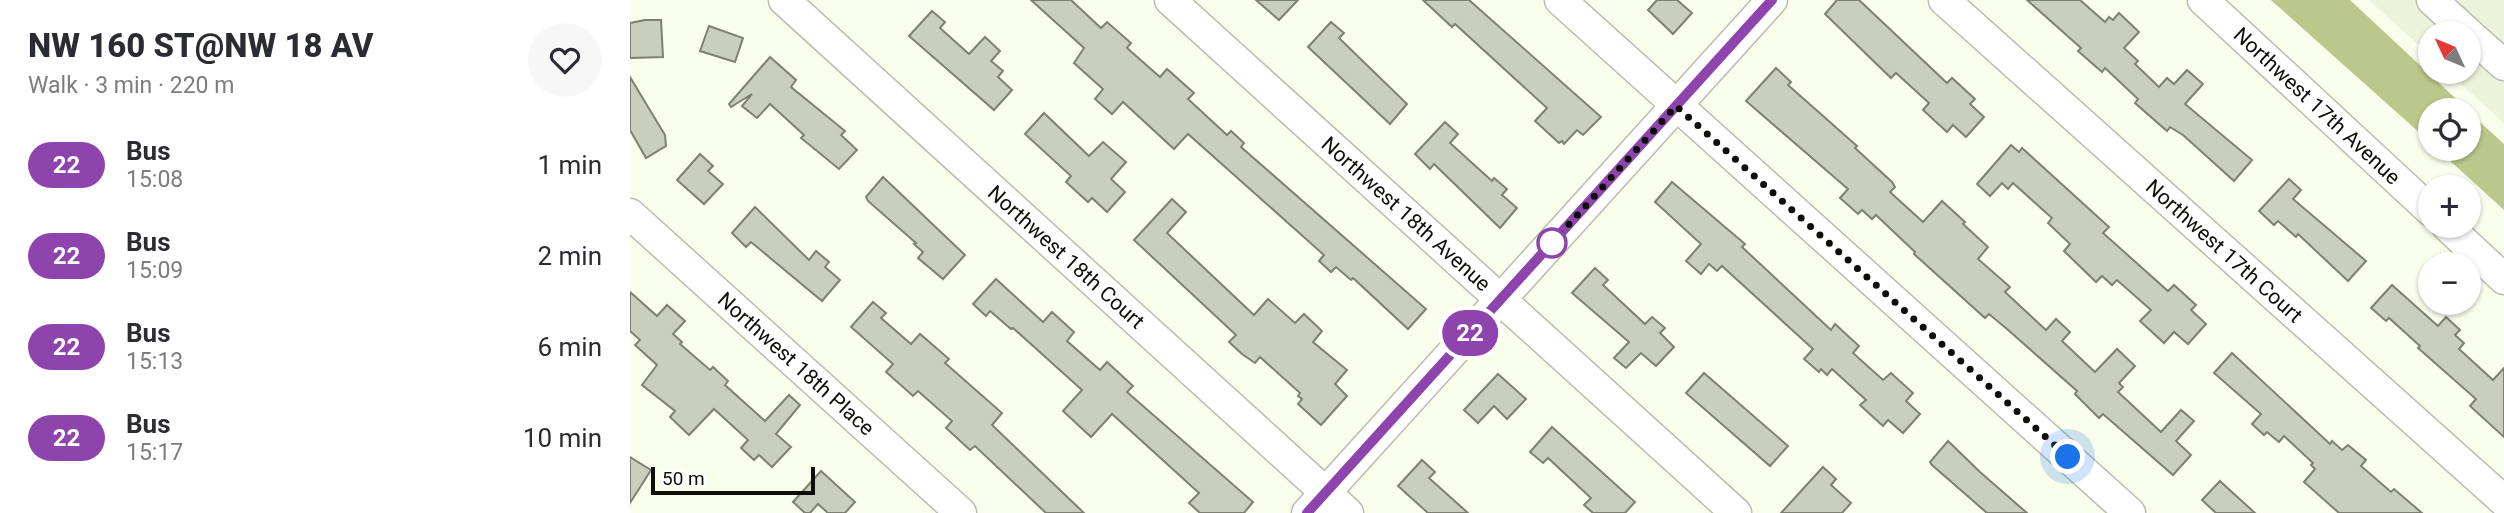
<!DOCTYPE html>
<html lang="en">
<head>
<meta charset="utf-8">
<style>
  :root { --surface:#fff; --page:#f7f7f7; --text:#2b2b33; --muted:#7c7c81 }
  body { margin:0; font-family:Roboto,sans-serif; background:var(--page); color:var(--text); height:100vh; display:flex; flex-direction:column; font-size:26px; white-space:nowrap }
  * { box-sizing:border-box; margin:0 }
  p { font-size:23px; color:var(--muted) }
  .icon { flex:none; width:38px; height:38px; fill:none; stroke:currentColor; stroke-width:2; stroke-linecap:round; stroke-linejoin:round }
  .map { position:relative; flex:1; overflow:hidden }
  .panel { display:flex; flex-direction:column; background:var(--surface); width:630px }
  .panel>* { flex:none }
  .badge { padding:0 14px; border-radius:23px; font-size:24px; line-height:46px }
  .needle { width:46px; rotate:314deg }
  .buttons { position:absolute; left:1788px; top:21px; display:grid; gap:14px }
  .buttons a { display:grid; place-items:center; width:63px; height:63px; border-radius:50%; background:var(--surface); box-shadow:0 2px 5px #0004; font-size:35px }
  .scale { position:absolute; left:21px; bottom:18px; width:164px; box-sizing:border-box; padding-left:7px; border:4px solid #0d0e09; border-top:0; font-size:19px; line-height:24px; white-space:nowrap; color:#0d0e09; -webkit-text-stroke:5px #fff; paint-order:stroke }
  .you { position:absolute; width:35px; height:35px; margin:-18px; border:5px solid #fff; border-radius:50%; background:#1a73e8; box-shadow:0 0 0 10px #1a73e833 }
  .map>.badge { position:absolute; translate:-50% -50%; box-shadow:0 0 0 4px #fff }
  .round { display:grid; place-items:center; flex:none; width:74px; height:74px; border-radius:37px; background:var(--page) }
  .overview { display:flex; align-items:center; justify-content:space-between; height:119px; padding:0 28px }
  h1 { font-size:33px; font-weight:800; line-height:52px }
  ul { padding:0; list-style:none }
  li { display:flex; align-items:center; gap:21px; height:91px; padding:0 28px }
  li div { flex:1 }
  li b { display:block; font-size:26px }
  li em { font-style:normal }
  li .badge { min-width:77px; font-weight:700; text-align:center }
  main { display:flex; flex:1; min-height:0 }
  .map>svg:first-child { display:block }
  .built { fill:#edf2da }
  .water { fill:#bbc78b }
  .building { fill:#cacebd; stroke:#7e8172; stroke-width:2 }
  .lines { fill:none; stroke-linecap:round; stroke-linejoin:round }
  .minor-casing { stroke:#babdad; stroke-width:33 }
  .minor { stroke:#fff; stroke-width:30 }
  .line-casing { stroke:#fff; stroke-width:16 }
  .line { stroke:#8e44ad; stroke-width:10 }
  .walk { stroke:#0d0e09; stroke-width:7; stroke-dasharray:0 12.6 }
  .stop-dot { fill:#fff; stroke:#8e44ad; stroke-width:3.5 }
  .labels { text-anchor:middle; stroke-width:5; stroke-linejoin:round; paint-order:stroke }
  .street-label { font-size:21px; fill:#0d0e09; stroke:#fff }
</style>
</head>
<body>
<main>
<section class="panel">
<div class="overview"><div><h1>NW 160 ST@NW 18 AV</h1><p>Walk · 3 min · 220 m</p></div><a class="round"><svg class="icon" aria-label="heart" viewBox="0 0 24 24"><path d="M12 20l-8-8c-3-5 5-10 8-4 3-6 11-1 8 4z"/></svg></a></div>
<ul>
<li><span class="badge" style="background:#8e44ad;color:#fff">22</span><div><b>Bus</b><p>15:08</p></div><em>1 min</em></li>
<li><span class="badge" style="background:#8e44ad;color:#fff">22</span><div><b>Bus</b><p>15:09</p></div><em>2 min</em></li>
<li><span class="badge" style="background:#8e44ad;color:#fff">22</span><div><b>Bus</b><p>15:13</p></div><em>6 min</em></li>
<li><span class="badge" style="background:#8e44ad;color:#fff">22</span><div><b>Bus</b><p>15:17</p></div><em>10 min</em></li>
</ul>
</section>
<div class="map">
<svg width="1874" height="513" viewBox="0 0 1874 513">
  <rect width="100%" height="100%" fill="#f9fdec"/>
  <path class="built" d="M1739,0H1874V123L1818,72H1839V33H1801V56Z"/>
  <g class="water">
    <path d="M1641,0H1720L1838,110H1801V143Z"/>
    <path d="M1839,112L1874,144V210L1807,149H1839Z"/>
  </g>
  <g class="building">
    <path d="M401,0H441L471,28L477,22L501,43L497,48L530,77L537,69L564,93L558,99L597,135L601,131L614,143L611,147L796,309L778,329L723,278L721,280L706,267L701,272L689,261L694,255L558,134L544,149L493,102L482,114L465,99L473,89L444,63L454,48Z"/>
    <path d="M626,0H668L649,20Z"/>
    <path d="M793,0H839L971,117L953,135L947,130L934,144L932,141L929,143L905,121L917,108L825,24L822,27Z"/>
    <path d="M1027,0H1047L1062,13L1043,34L1018,10Z"/>
    <path d="M1207,0H1229L1317,83L1322,78L1345,99L1340,104L1354,117L1336,137L1323,125L1317,132L1293,110L1299,103L1266,73L1261,78L1195,14Z"/>
    <path d="M1397,0H1450L1475,22L1479,17L1483,20L1489,13L1509,32L1494,48L1508,61L1505,64L1529,87L1537,78L1544,84L1557,70L1573,84L1555,104L1622,160L1604,181L1553,135L1540,127L1537,131L1505,103L1508,99L1475,68L1472,72L1448,51L1451,48Z"/>
    <path d="M302,11L315,22L310,28L339,54L355,37L370,51L361,61L373,71L368,77L382,90L364,110L279,36Z"/>
    <path d="M15,20H31L33,57L0,58V23Z"/>
    <path d="M701,22L714,33L709,38L777,104L760,124L678,47Z"/>
    <path d="M79,26L113,38L105,62L70,51Z"/>
    <path d="M140,57L166,80L161,87L215,131L211,135L227,150L209,169L171,138L174,135L140,104L127,118L112,106L122,94L101,107L99,104Z"/>
    <path d="M1146,68L1161,82L1158,85L1227,146L1225,148L1262,182L1265,187L1260,192L1293,222L1312,201L1335,222L1333,224L1358,247L1348,259L1380,287L1375,292L1416,330L1426,319L1440,332L1432,341L1465,372L1487,349L1505,366L1489,383L1493,387L1488,392L1531,432L1551,410L1564,421L1546,441L1561,455L1543,475L1473,414L1469,418L1445,394L1447,391L1377,329L1359,314L1355,318L1284,254L1285,252L1246,215L1242,219L1232,210L1228,214L1210,198L1218,189L1116,101Z"/>
    <path d="M0,77L35,135L36,146L16,158L0,130Z"/>
    <path d="M414,113L459,156L473,142L496,162L481,179L495,192L477,212L462,198L458,202L436,182L441,176L395,134Z"/>
    <path d="M815,122L828,134L820,143L862,181L864,178L877,189L872,195L887,208L870,228L804,164L800,169L785,154Z"/>
    <path d="M1381,145L1389,152L1392,148L1479,227L1473,233L1538,291L1544,285L1566,305L1561,310L1576,324L1558,344L1544,332L1534,343L1510,321L1521,310L1487,280L1482,285L1472,276L1466,282L1434,251L1440,244L1418,223L1422,218L1383,183L1378,189L1372,183L1360,196L1347,184Z"/>
    <path d="M70,154L83,166L78,171L93,184L74,204L47,180Z"/>
    <path d="M253,177L335,255L313,279L288,258L293,252L284,244L286,243L238,201L236,197Z"/>
    <path d="M1659,179L1671,190L1663,199L1736,261L1718,281L1668,234L1666,237L1648,221L1644,225L1629,211Z"/>
    <path d="M1042,182L1115,244L1112,247L1201,330L1205,324L1229,346L1223,353L1253,380L1261,373L1283,393L1276,401L1290,414L1273,433L1258,420L1253,426L1230,405L1236,400L1202,369L1197,375L1191,369L1189,372L1174,359L1183,349L1092,266L1087,271L1079,264L1071,274L1056,261L1071,244L1025,202Z"/>
    <path d="M542,199L556,212L537,233L624,315L638,299L665,323L674,314L692,331L683,342L717,370L705,384L717,396L691,425L668,404L672,399L668,396L670,393L630,357L625,363L612,354L599,342L606,335L504,240Z"/>
    <path d="M125,207L179,260L186,251L199,262L195,267L210,280L192,301L121,242L116,247L102,233Z"/>
    <path d="M965,268L978,280L973,285L1015,324L1022,317L1035,328L1030,333L1044,347L1026,366L1011,353L996,368L984,358L999,342L942,293Z"/>
    <path d="M366,279L413,322L422,312L444,332L437,341L470,370L477,362L503,386L497,392L623,502L614,513H570L559,503L569,493L482,414L461,437L433,411L452,390L383,328L381,329L360,311L356,316L343,304Z"/>
    <path d="M1762,285L1808,326L1816,317L1830,330L1825,335L1834,343L1829,349L1863,380L1874,368V437L1840,406L1846,399L1788,348L1790,346L1759,318L1756,321L1741,308Z"/>
    <path d="M0,292L27,316L37,305L55,321L43,334L52,342L50,344L80,370L83,367L98,381L95,385L135,421L159,395L170,405L146,434L161,447L142,467L129,455L124,460L111,448L118,440L84,409L59,435L40,417L45,411L12,385L27,365L5,345L10,340L0,331Z"/>
    <path d="M243,302L256,313L251,318L281,344L290,334L319,359L315,363L372,413L362,425L454,513H416L345,446L340,450L316,428L322,421L288,391L283,396L256,372L263,364L221,327Z"/>
    <path d="M1602,353L1700,444L1702,441L1712,450L1718,445L1736,460L1731,466L1761,492L1764,489L1792,513H1709L1674,482L1685,469L1681,465L1683,463L1654,436L1649,442L1637,432L1634,435L1622,424L1631,414L1584,373Z"/>
    <path d="M1074,373L1158,446L1140,466L1056,393Z"/>
    <path d="M868,374L896,399L877,419L864,406L848,423L834,410Z"/>
    <path d="M922,427L1005,502L995,513H963L954,505L961,498L918,458L913,463L900,452Z"/>
    <path d="M1318,441L1350,472L1397,513H1357L1302,465L1300,462Z"/>
    <path d="M0,457L21,470L0,503Z"/>
    <path d="M792,460L805,472L799,478L838,513H798L768,486Z"/>
    <path d="M1193,467L1206,479L1201,485L1221,503L1212,513H1151Z"/>
    <path d="M191,471L225,502L215,513H198L188,504L180,513H175L163,502Z"/>
    <path d="M1590,481L1592,483L1625,513H1586L1572,500Z"/>
  </g>
  <g class="lines">
    <defs>
      <g id="minor">
        <path d="M154,0L718,513"/>
        <path d="M540,0L1106,513"/>
        <path d="M930,0L1500,513"/>
        <path d="M1314,0L1874,501"/>
        <path d="M1573,0L1801,211"/>
        <path d="M1802,0L1838,33"/>
        <path d="M1839,34L1874,65"/>
        <path d="M0,214L331,513"/>
        <path d="M1817,226L1874,279"/>
        <path d="M677,513L1142,0"/>
      </g>
    </defs>
    <use href="#minor" class="minor-casing"/>
    <use href="#minor" class="minor"/>
  </g>
  <g class="lines">
    <defs>
      <path id="line" d="M677,513L1142,0"/>
    </defs>
    <use href="#line" class="line-casing"/>
    <use href="#line" class="line"/>
    <path class="walk" d="M922,243L1046,106L1438,457"/>
  </g>
  <circle class="stop-dot" cx="922" cy="243" r="14"/>
  <g class="labels">
    <g class="street-label">
      <text transform="translate(1687 106) rotate(43)" y="7">Northwest 17th Avenue</text>
      <text transform="translate(776 214) rotate(42)" y="7">Northwest 18th Avenue</text>
      <text transform="translate(1594 251) rotate(42)" y="7">Northwest 17th Court</text>
      <text transform="translate(436 257) rotate(42)" y="7">Northwest 18th Court</text>
      <text transform="translate(166 364) rotate(42)" y="7">Northwest 18th Place</text>
    </g>
  </g>
</svg>
<div class="buttons">
<a><svg class="needle" viewBox="-14 -14 28 28"><path d="M0-13l5 13h-10z" fill="#e53935"/><path d="M0 13l5-13h-10z" fill="#7c7c81"/></svg></a>
<a><svg class="icon" aria-label="locate" viewBox="0 0 24 24"><circle cx="12" cy="12" r="6"/><path d="M12 2v4M12 18v4M2 12h4M18 12h4"/></svg></a>
<a>+</a>
<a>−</a>
</div>
<div class="scale">50 m</div>
<div class="you" style="left:1438px;top:457px"></div>
<b class="badge" style="left:840px;top:333px;background:#8e44ad;color:#fff">22</b>
</div>
</main>
</body>
</html>
